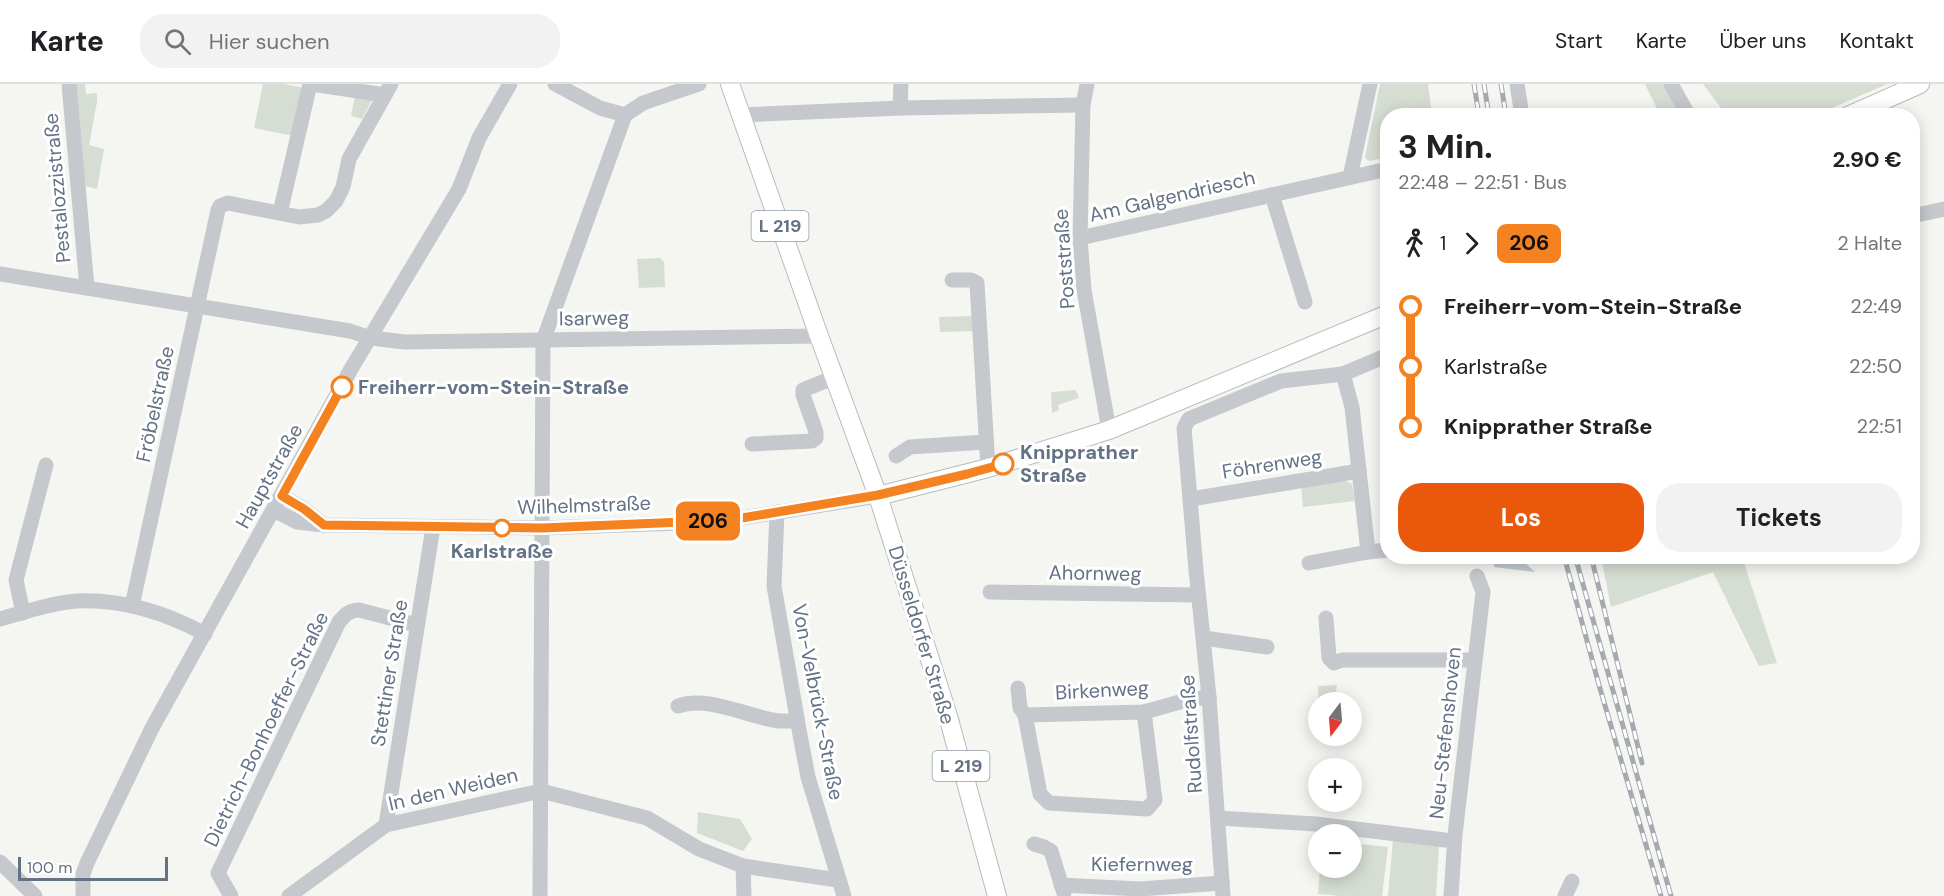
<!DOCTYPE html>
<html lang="de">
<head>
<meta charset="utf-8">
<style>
  :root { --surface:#fff; --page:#f2f2f2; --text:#202124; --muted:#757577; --line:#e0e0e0; --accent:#ea580c }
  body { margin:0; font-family:"DM Sans",sans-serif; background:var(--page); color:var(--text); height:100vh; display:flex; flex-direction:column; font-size:22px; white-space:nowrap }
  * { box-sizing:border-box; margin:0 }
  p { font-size:20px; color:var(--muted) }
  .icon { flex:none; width:33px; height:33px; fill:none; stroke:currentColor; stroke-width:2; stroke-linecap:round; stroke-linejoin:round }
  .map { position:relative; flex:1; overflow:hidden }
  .panel { position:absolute; left:1380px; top:24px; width:540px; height:456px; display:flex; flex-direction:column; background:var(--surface); border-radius:24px; box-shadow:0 3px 15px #0003 }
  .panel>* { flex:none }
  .badge { padding:0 12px; border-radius:9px; font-size:21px; line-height:39px }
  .needle { width:39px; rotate:196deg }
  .controls { position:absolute; left:1308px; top:608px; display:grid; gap:12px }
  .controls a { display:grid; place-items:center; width:54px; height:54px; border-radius:50%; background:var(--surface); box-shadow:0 3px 15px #0003; font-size:30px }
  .scale { position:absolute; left:18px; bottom:15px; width:150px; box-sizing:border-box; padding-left:6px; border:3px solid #637285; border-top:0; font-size:16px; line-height:21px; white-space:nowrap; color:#637285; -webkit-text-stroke:4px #fff; paint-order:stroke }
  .map>.badge { position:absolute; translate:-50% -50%; box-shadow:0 0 0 3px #fff }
  .legs { display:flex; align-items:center; gap:9px; height:66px; padding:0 18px; font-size:20px }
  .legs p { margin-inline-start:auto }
  .headline { display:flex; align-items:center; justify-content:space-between; height:102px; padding:0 18px }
  h1 { font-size:33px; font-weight:700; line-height:45px }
  .button { display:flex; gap:12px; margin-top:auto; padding:12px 18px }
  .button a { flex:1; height:69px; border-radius:24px; background:var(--accent); color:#fff; font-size:24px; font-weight:700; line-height:69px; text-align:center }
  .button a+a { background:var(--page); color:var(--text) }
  ul { padding:0 18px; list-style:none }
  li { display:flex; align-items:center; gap:21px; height:60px; font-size:22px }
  li i { display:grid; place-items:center; width:9px; height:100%; margin:0 8px; background:currentColor }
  li i::after { content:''; width:15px; height:15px; margin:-8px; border:4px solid; border-radius:50%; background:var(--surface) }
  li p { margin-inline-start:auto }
  li:first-child i { background:linear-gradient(#0000 50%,currentColor 0) }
  li:last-child i { background:linear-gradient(currentColor 50%,#0000 0) }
  header { display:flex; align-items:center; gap:36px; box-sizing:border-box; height:84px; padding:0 30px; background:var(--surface); border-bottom:2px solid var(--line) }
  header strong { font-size:28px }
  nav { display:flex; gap:33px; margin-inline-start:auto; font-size:21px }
  .search { width:420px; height:54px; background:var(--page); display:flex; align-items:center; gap:15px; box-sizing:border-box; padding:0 21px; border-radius:24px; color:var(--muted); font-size:22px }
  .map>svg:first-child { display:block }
  .green { fill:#d6ddd2 }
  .water { fill:#c1cad0 }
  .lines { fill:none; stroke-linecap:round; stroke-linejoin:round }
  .major-casing { stroke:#b8bbc0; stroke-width:20 }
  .minor { stroke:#c5c8cc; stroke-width:15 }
  .major { stroke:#fff; stroke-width:18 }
  .rail-casing { stroke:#a5aab1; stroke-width:5 }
  .rail { stroke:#fff; stroke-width:3; stroke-dasharray:9; stroke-linecap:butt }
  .line-1-casing { stroke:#fff; stroke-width:14 }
  .line-1 { stroke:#f58220; stroke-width:9 }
  .stop-1-dot { fill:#fff; stroke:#f58220; stroke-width:3 }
  .labels { text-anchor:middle; stroke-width:6; stroke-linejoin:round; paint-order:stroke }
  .shield { fill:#fff; stroke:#929caa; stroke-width:1.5 }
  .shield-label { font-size:18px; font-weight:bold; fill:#637285 }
  .street-label { font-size:20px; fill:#637285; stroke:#fff }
  .stop-label { font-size:20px; font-weight:bold; fill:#637285; stroke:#fff; text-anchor:start }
</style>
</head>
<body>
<header>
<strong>Karte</strong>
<div class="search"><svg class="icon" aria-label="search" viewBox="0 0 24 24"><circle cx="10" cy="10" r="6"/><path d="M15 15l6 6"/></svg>Hier suchen</div>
<nav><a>Start</a><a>Karte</a><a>Über uns</a><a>Kontakt</a></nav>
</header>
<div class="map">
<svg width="1944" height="812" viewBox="0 0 1944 812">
  <rect width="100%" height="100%" fill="#f5f6f2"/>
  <g class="green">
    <path d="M76,0H85L86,10L97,9V18L89,61L104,65L97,105L85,102Z"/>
    <path d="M263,0H284L304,4L293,52L254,44Z"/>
    <path d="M1380,0H1428L1432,31L1388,32L1387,73L1370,77L1367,76L1365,73Z"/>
    <path d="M1645,0H1665L1680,31H1660Z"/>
    <path d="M1703,0H1887L1816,31L1727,32Z"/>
    <path d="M355,11L373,14L362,35L351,32Z"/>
    <path d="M660,174L664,178L665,203L639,204L637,175Z"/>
    <path d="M974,232L975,247L940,248L939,233Z"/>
    <path d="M1076,306L1079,314L1058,321L1059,326L1052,329L1051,308Z"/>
    <path d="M1344,396L1352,400L1355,417L1303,423L1301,401Z"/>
    <path d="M1601,473H1742L1777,579L1759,582L1713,488L1611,523Z"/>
    <path d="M1337,601L1335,618H1319L1318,602Z"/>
    <path d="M698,728L740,735L752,755L743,767L697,749Z"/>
    <path d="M1393,756L1439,762L1436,812H1388Z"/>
    <path d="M1352,759L1388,763L1382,812H1340L1318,810L1320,783H1352Z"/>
  </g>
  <path class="water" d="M1489,473H1522L1523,477L1535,488L1494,483V480L1489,479Z"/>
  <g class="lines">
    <defs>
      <g id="major">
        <path d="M730,0L819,252L878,412L948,632L997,812"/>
        <path d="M1848,32L1920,0"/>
        <path d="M878,412L988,384L1109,346L1388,230"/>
      </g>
    </defs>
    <use href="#major" class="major-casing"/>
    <g class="minor">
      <path d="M69,0L87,204"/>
      <path d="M312,0L385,11"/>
      <path d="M555,0L600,24L625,31"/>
      <path d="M1087,0L1083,21L1080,154L1084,206L1109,346"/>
      <path d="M1517,0L1522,32"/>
      <path d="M1671,0L1689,32"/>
      <path d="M900,24L901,0"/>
      <path d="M742,31L900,24L1083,21"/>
      <path d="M1350,93L1370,0"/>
      <path d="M1272,111L1305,218"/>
      <path d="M280,129L310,0"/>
      <path d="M1912,132L1944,125"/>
      <path d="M1080,154L1388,85"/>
      <path d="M0,190L350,247L371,254L405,258L819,252"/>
      <path d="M952,196H971L977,199L988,384"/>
      <path d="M1343,290L1352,323L1368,468L1388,466"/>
      <path d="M752,360L812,357L816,354V348L803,311V306L835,293"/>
      <path d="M896,372L910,363L985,358"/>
      <path d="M282,412L304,425L324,441"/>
      <path d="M1191,415L1359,387"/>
      <path d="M274,426L297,438L324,441L542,444L680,439L730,436L878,412"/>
      <path d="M777,428L774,502L800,651L808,693L844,812"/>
      <path d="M1309,479L1368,468"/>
      <path d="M990,508L1198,511"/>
      <path d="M132,522L218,126L220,122L228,119L299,133L318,131L326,127L336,117L343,103L349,75L391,0"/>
      <path d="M23,529L16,496L46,381"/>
      <path d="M1326,534L1329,574L1334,579L1342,576H1474"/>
      <path d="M0,535C25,528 51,519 77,517C122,515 166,529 205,550"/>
      <path d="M1204,554L1267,563"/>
      <path d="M1018,604L1020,624L1025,631L1144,628L1187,616L1209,613"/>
      <path d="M678,622C708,611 748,633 779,637C785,637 791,637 797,637"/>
      <path d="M1025,631L1040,710L1049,719L1147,725L1155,716L1144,628"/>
      <path d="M1218,734L1316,740L1445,756"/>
      <path d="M386,741L433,443"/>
      <path d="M1034,760L1044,763L1051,767L1064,809"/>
      <path d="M0,778L35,812"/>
      <path d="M743,782L744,812"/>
      <path d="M1061,801L1140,805L1222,799"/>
      <path d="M83,812V790L87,779L152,644L351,285L459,105L479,54L510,0"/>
      <path d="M231,812L218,789L339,538C345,531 349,526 359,526L417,541"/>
      <path d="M289,812L386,741L541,707L647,734L699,765L743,782L838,796"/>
      <path d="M540,812L543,257L625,31L643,19L699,0"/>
      <path d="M1223,812L1209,613L1196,486L1184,344L1189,335L1281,297L1343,290L1388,271"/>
      <path d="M1451,812L1455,751L1483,508L1477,492"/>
      <path d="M1565,812L1572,797"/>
    </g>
    <use href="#major" class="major"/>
    <defs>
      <g id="rail">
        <path d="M1474,0L1479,32"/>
        <path d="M1484,0L1489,32"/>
        <path d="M1501,0L1506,32"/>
        <path d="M1564,472L1599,601L1661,812"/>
        <path d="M1575,472L1671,812"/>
        <path d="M1591,472L1642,679"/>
      </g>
    </defs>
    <use href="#rail" class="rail-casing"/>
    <use href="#rail" class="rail"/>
  </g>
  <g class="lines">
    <defs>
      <path id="line-1" d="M342,303L282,412L304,425L324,441L542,444L730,436L878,411L967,390L1003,380"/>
    </defs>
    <use href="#line-1" class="line-1-casing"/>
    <use href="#line-1" class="line-1"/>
  </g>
  <g class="stop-1-dot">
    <circle cx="342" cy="303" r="10"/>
    <circle cx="1003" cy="380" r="10"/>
    <circle cx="502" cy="444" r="8"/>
  </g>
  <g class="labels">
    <g class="shield">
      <rect x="751.5" y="127" width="57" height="30" rx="4.5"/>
      <rect x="932.5" y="667" width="57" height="30" rx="4.5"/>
    </g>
    <g class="shield-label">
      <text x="780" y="148">L 219</text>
      <text x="961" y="688">L 219</text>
    </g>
    <g class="street-label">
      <text transform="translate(57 104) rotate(-95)" y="7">Pestalozzistraße</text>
      <text transform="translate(1172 112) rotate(-13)" y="7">Am Galgendriesch</text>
      <text transform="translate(1064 175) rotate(-94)" y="7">Poststraße</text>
      <text transform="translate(594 234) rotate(-1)" y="7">Isarweg</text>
      <text transform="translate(155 320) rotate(-78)" y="7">Fröbelstraße</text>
      <text transform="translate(1272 380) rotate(-9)" y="7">Föhrenweg</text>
      <text transform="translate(269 392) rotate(-61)" y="7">Hauptstraße</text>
      <text transform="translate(584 421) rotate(-2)" y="7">Wilhelmstraße</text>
      <text transform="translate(1095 489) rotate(1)" y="7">Ahornweg</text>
      <text transform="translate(922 551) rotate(73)" y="7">Düsseldorfer Straße</text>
      <text transform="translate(389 589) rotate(-81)" y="7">Stettiner Straße</text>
      <text transform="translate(1102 606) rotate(-3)" y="7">Birkenweg</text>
      <text transform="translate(818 618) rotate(79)" y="7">Von-Velbrück-Straße</text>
      <text transform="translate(266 645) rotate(-64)" y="7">Dietrich-Bonhoeffer-Straße</text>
      <text transform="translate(1445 649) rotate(-84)" y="7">Neu-Stefenshoven</text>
      <text transform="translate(1191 650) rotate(-94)" y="7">Rudolfstraße</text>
      <text transform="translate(453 705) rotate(-13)" y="7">In den Weiden</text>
      <text x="1142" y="787">Kiefernweg</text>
    </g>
    <g class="stop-label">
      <text x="358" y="310">Freiherr-vom-Stein-Straße</text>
      <text x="1020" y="375">Knipprather<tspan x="1020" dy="23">Straße</tspan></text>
      <text x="502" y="474" text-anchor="middle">Karlstraße</text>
    </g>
  </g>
</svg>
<div class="controls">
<a><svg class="needle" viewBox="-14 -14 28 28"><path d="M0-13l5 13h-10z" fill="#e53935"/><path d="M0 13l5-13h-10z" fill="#757577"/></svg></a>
<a>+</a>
<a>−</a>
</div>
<div class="scale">100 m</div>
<b class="badge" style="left:708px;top:437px;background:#f58220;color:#111">206</b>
<section class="panel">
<div class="headline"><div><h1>3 Min.</h1><p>22:48 – 22:51 · Bus</p></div><b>2.90 €</b></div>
<div class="legs"><svg class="icon" aria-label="walk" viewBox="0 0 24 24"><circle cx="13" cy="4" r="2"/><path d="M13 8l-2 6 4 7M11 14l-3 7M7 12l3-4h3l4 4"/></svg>1<svg class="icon" aria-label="forward" viewBox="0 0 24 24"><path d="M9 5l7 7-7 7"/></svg><b class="badge" style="background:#f58220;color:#111">206</b><p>2 Halte</p></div>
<ul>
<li><i style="color:#f58220"></i><b>Freiherr-vom-Stein-Straße</b><p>22:49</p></li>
<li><i style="color:#f58220"></i><span>Karlstraße</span><p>22:50</p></li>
<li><i style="color:#f58220"></i><b>Knipprather Straße</b><p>22:51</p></li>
</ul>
<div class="button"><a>Los</a><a>Tickets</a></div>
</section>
</div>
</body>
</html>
